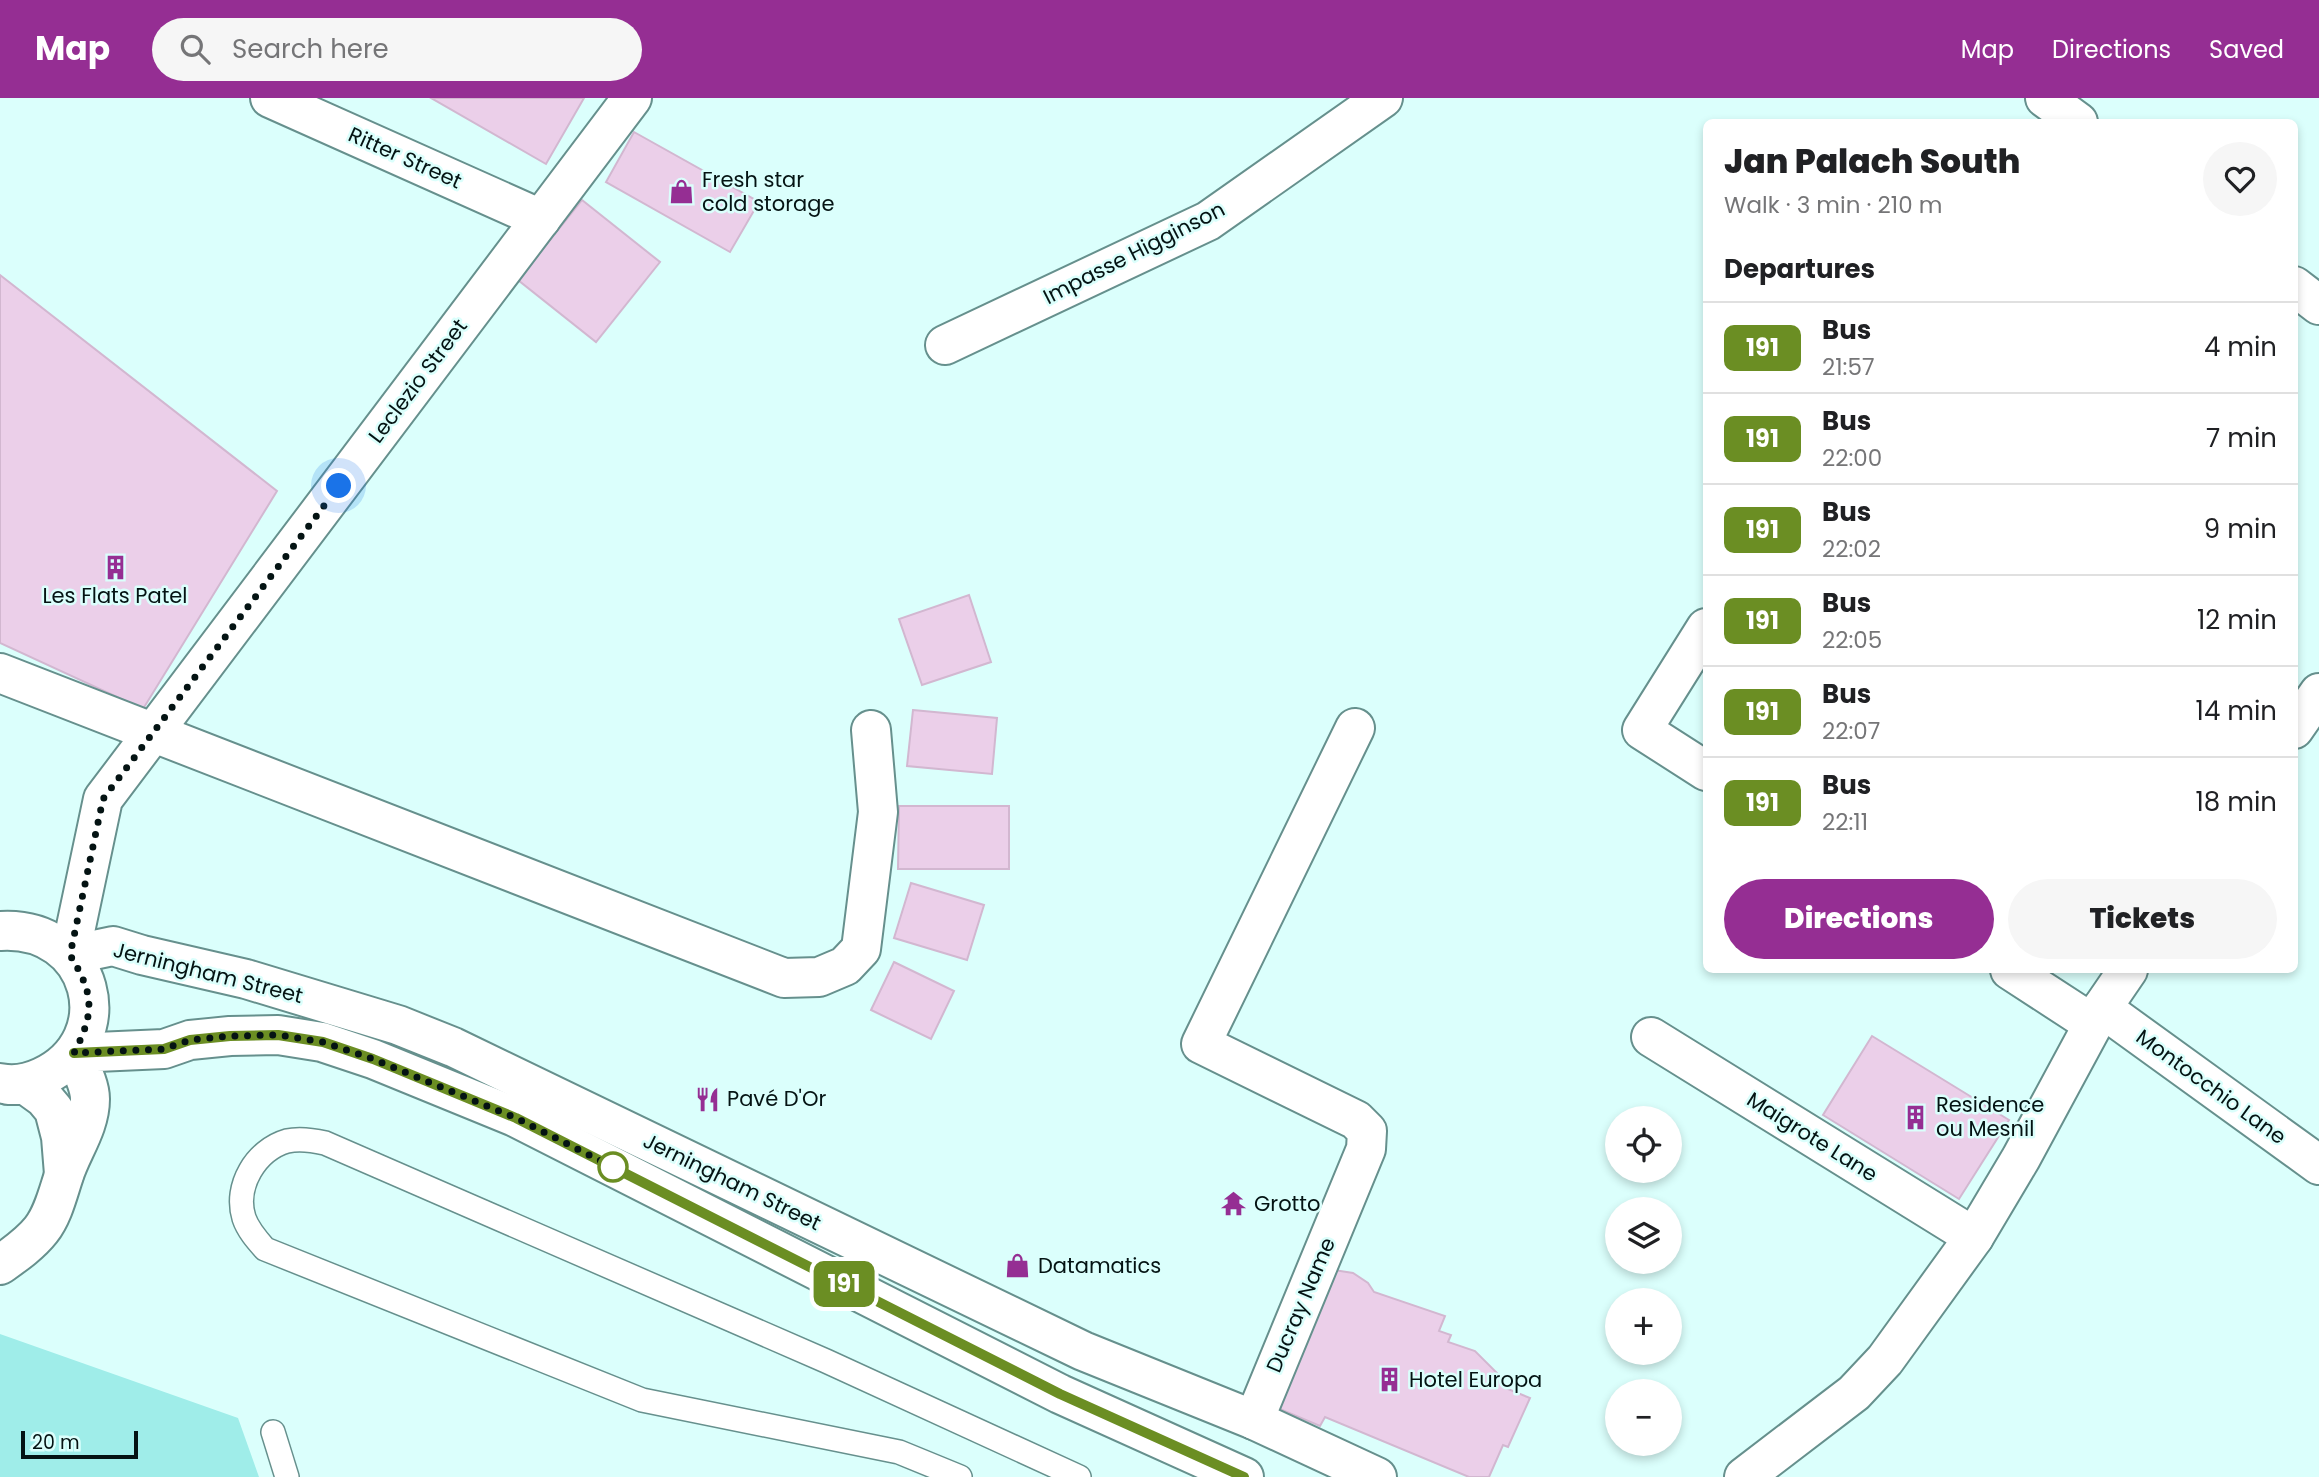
<!DOCTYPE html>
<html lang="en">
<head>
<meta charset="utf-8">
<style>
  :root { --surface:#fff; --page:#f6f6f6; --text:#202124; --muted:#757577; --line:#e0e0e0; --accent:#952e93 }
  body { margin:0; font-family:Poppins,sans-serif; background:var(--page); color:var(--text); height:100vh; display:flex; flex-direction:column; font-size:26px; white-space:nowrap }
  * { box-sizing:border-box; margin:0 }
  p { font-size:23px; color:var(--muted) }
  .icon { flex:none; width:38px; height:38px; fill:none; stroke:currentColor; stroke-width:2; stroke-linecap:round; stroke-linejoin:round }
  .map { position:relative; flex:1; overflow:hidden }
  .side { position:absolute; left:1703px; top:21px; width:595px; height:854px; display:flex; flex-direction:column; background:var(--surface); border-radius:10px; box-shadow:0 4px 10px #0003 }
  .side>* { flex:none }
  .badge { padding:0 14px; border-radius:10px; font-size:24px; line-height:46px }
  .fabs { position:absolute; left:1605px; top:1008px; display:grid; gap:14px }
  .fabs a { display:grid; place-items:center; width:77px; height:77px; border-radius:50%; background:var(--surface); box-shadow:0 4px 10px #0003; font-size:35px }
  .scale { position:absolute; left:21px; bottom:18px; width:117px; box-sizing:border-box; padding-left:7px; border:4px solid #041313; border-top:0; font-size:19px; line-height:24px; white-space:nowrap; color:#041313; -webkit-text-stroke:5px #dbfffc; paint-order:stroke }
  .you { position:absolute; width:35px; height:35px; margin:-18px; border:5px solid #fff; border-radius:50%; background:#1a73e8; box-shadow:0 0 0 10px #1a73e833 }
  .map>.badge { position:absolute; translate:-50% -50%; box-shadow:0 0 0 4px #fff }
  h2 { padding:0 21px; font-size:26px; line-height:63px }
  .round { display:grid; place-items:center; flex:none; width:74px; height:74px; border-radius:37px; background:var(--page) }
  .summary { display:flex; align-items:center; justify-content:space-between; height:119px; padding:0 21px }
  h1 { font-size:33px; font-weight:800; line-height:52px }
  .action { display:flex; gap:14px; margin-top:auto; padding:14px 21px }
  .action a { flex:1; height:80px; border-radius:42px; background:var(--accent); color:#fff; font-size:28px; font-weight:800; line-height:80px; text-align:center }
  .action a+a { background:var(--page); color:var(--text) }
  ul { padding:0; list-style:none }
  li { display:flex; align-items:center; gap:21px; height:91px; padding:0 21px; border-top:2px solid var(--line) }
  li div { flex:1 }
  li b { display:block; font-size:26px }
  li em { font-style:normal }
  li .badge { min-width:77px; font-weight:700; text-align:center }
  header { display:flex; align-items:center; gap:42px; box-sizing:border-box; height:98px; padding:0 35px; background:var(--accent); color:#fff }
  header strong { font-size:33px }
  nav { display:flex; gap:38px; margin-inline-start:auto; font-size:24px }
  .search { width:490px; height:63px; background:var(--page); display:flex; align-items:center; gap:18px; box-sizing:border-box; padding:0 24px; border-radius:38px; color:var(--muted); font-size:26px }
  .map>svg:first-child { display:block }
  .green { fill:#9fede9 }
  .building { fill:#ebcfe9; stroke:#d2b7d0; stroke-width:2 }
  .lines { fill:none; stroke-linecap:round; stroke-linejoin:round }
  .service-casing { stroke:#66908d; stroke-width:26 }
  .minor-casing { stroke:#66908d; stroke-width:42 }
  .tertiary-casing { stroke:#66908d; stroke-width:42 }
  .service { stroke:#fff; stroke-width:23 }
  .minor { stroke:#fff; stroke-width:38 }
  .tertiary { stroke:#fff; stroke-width:38 }
  .line-casing { stroke:#fff; stroke-width:16 }
  .line { stroke:#6b8e23; stroke-width:10 }
  .walk { stroke:#041313; stroke-width:7; stroke-dasharray:0 12.6 }
  .stop-dot { fill:#fff; stroke:#6b8e23; stroke-width:3.5 }
  .labels { text-anchor:middle; stroke-width:5; stroke-linejoin:round; paint-order:stroke }
  .street-label { font-size:21px; fill:#041313; stroke:#dbfffc }
  .poi-label { font-size:21px; fill:#041313; stroke:#dbfffc; text-anchor:start }
</style>
</head>
<body>
<header>
<strong>Map</strong>
<div class="search"><svg class="icon" aria-label="search" viewBox="0 0 24 24"><circle cx="10" cy="10" r="6"/><path d="M15 15l6 6"/></svg>Search here</div>
<nav><a>Map</a><a>Directions</a><a>Saved</a></nav>
</header>
<div class="map">
<svg width="2319" height="1379" viewBox="0 0 2319 1379">
  <rect width="100%" height="100%" fill="#dbfffc"/>
  <path class="green" d="M0,1236L238,1320L259,1379H0Z"/>
  <g class="building">
    <path d="M431,0H584L546,66Z"/>
    <path d="M634,34L759,104L730,154L606,84Z"/>
    <path d="M582,102L660,164L596,244L518,182Z"/>
    <path d="M0,177L277,393L143,611L0,545Z"/>
    <path d="M969,497L991,564L922,587L899,521Z"/>
    <path d="M913,612L997,620L992,676L907,668Z"/>
    <path d="M899,708H1009V771H898Z"/>
    <path d="M911,785L984,807L967,862L894,840Z"/>
    <path d="M894,864L954,893L931,941L871,912Z"/>
    <path d="M1872,938L2009,1022L1959,1101L1823,1017Z"/>
    <path d="M1334,1172L1353,1175L1368,1185L1374,1194L1445,1218L1439,1233L1451,1237L1448,1244L1475,1253L1497,1275L1503,1289L1530,1300L1508,1349L1503,1347L1489,1379H1469L1325,1319L1320,1328L1268,1306Z"/>
  </g>
  <g class="lines">
    <defs>
      <g id="service">
        <path d="M273,1334L287,1379"/>
        <path d="M960,1379L899,1354L642,1302L265,1151C257,1142 248,1132 244,1120C234,1088 256,1052 287,1043C300,1040 312,1042 325,1045L826,1263L1079,1379"/>
      </g>
      <g id="minor">
        <path d="M270,0L541,121"/>
        <path d="M2045,0L2078,24"/>
        <path d="M2294,188L2319,207"/>
        <path d="M945,247L1208,123L1383,0"/>
        <path d="M1706,530L1642,632L1706,673"/>
        <path d="M0,575L784,880L819,879L845,868L861,851L878,714L871,632"/>
        <path d="M2294,631L2319,595"/>
        <path d="M70,857L103,701L632,0"/>
        <path d="M2010,872L2093,926"/>
        <path d="M2102,910L2319,1067"/>
        <path d="M1651,939L1974,1139"/>
        <path d="M1254,1322L1366,1051L1367,1033L1356,1022L1201,946L1355,630"/>
        <path d="M1744,1379L1854,1295L1885,1262L1974,1139L2021,1060L2102,910L2128,872"/>
      </g>
      <g id="tertiary">
        <path d="M0,833C94,827 123,941 42,979C29,985 14,988 0,985"/>
        <path d="M70,857L113,848L142,857L246,881L398,927L453,949L1083,1253L1254,1322L1377,1379"/>
        <path d="M8,987H26L44,1000L54,1012L61,1039L64,1076"/>
        <path d="M0,1167C14,1157 30,1146 41,1132C53,1117 58,1095 64,1077C72,1052 90,1029 90,1001C90,986 80,969 74,955L164,951L190,942L230,938L278,937L322,944L373,961L515,1019L1060,1296L1244,1379"/>
      </g>
    </defs>
    <use href="#service" class="service-casing"/>
    <use href="#minor" class="minor-casing"/>
    <use href="#tertiary" class="tertiary-casing"/>
    <use href="#service" class="service"/>
    <use href="#minor" class="minor"/>
    <use href="#tertiary" class="tertiary"/>
  </g>
  <g class="lines">
    <defs>
      <path id="line" d="M74,955L164,951L190,942L230,938L278,937L323,944L373,961L516,1020L1060,1296L1244,1379"/>
    </defs>
    <use href="#line" class="line-casing"/>
    <use href="#line" class="line"/>
    <path class="walk" d="M339,388L103,701L70,857C94,896 95,914 74,955L164,951L190,942L230,938L278,937L323,944L373,961L516,1020L613,1069"/>
  </g>
  <defs>
    <symbol id="shop-bare" viewBox="-9 -9 18 18"><path d="M-5-2.5h2.3a2.7 3.5 0 0 1 5.4 0H5L5.5 6h-11ZM-1.5-2.5h3a1.5 2.3 0 0 0-3 0Z" fill="#952e93" stroke="#dbfffc" stroke-width="2.5" paint-order="stroke"/></symbol>
    <symbol id="building-bare" viewBox="-9 -9 18 18"><path d="M-4-6H4V6H1V3H-1V6H-4ZM-2.5-4.3h1.7v1.8h-1.7ZM.8-4.3h1.7v1.8H.8ZM-2.5-1h1.7V.8h-1.7ZM.8-1h1.7V.8H.8Z" fill="#952e93" stroke="#dbfffc" stroke-width="2.5" paint-order="stroke"/></symbol>
    <symbol id="restaurant-bare" viewBox="-9 -9 18 18"><path d="M-5-6h1v4h1v-4h1v4h1v-4h1v5L-1.5 .5V6h-2V.5L-5-1ZM5-6V6H3V1.5H1.5Q1.5-4 5-6Z" fill="#952e93" stroke="#dbfffc" stroke-width="2.5" paint-order="stroke"/></symbol>
    <symbol id="temple-bare" viewBox="-9 -9 18 18"><path d="M0-6L5-2H3V0L6.5 2.5H4V6H1.5V3h-3V6H-4V2.5H-6.5L-3 0V-2H-5Z" fill="#952e93" stroke="#dbfffc" stroke-width="2.5" paint-order="stroke"/></symbol>
  </defs>
  <g fill-rule="evenodd">
    <use href="#shop-bare" x="664" y="76" width="35" height="35"/>
    <use href="#building-bare" x="98" y="452" width="35" height="35"/>
    <use href="#restaurant-bare" x="690" y="984" width="35" height="35"/>
    <use href="#building-bare" x="1898" y="1002" width="35" height="35"/>
    <use href="#temple-bare" x="1216" y="1088" width="35" height="35"/>
    <use href="#shop-bare" x="1000" y="1150" width="35" height="35"/>
    <use href="#building-bare" x="1372" y="1264" width="35" height="35"/>
  </g>
  <circle class="stop-dot" cx="613" cy="1069" r="14"/>
  <g class="labels">
    <g class="street-label">
      <text transform="translate(405 60) rotate(24)" y="7">Ritter Street</text>
      <text transform="translate(1134 155) rotate(-27)" y="7">Impasse Higginson</text>
      <text transform="translate(418 283) rotate(-53)" y="7">Leclezio Street</text>
      <text transform="translate(208 875) rotate(14)" y="7">Jerningham Street</text>
      <text transform="translate(2211 989) rotate(36)" y="7">Montocchio Lane</text>
      <text transform="translate(1812 1039) rotate(32)" y="7">Maigrote Lane</text>
      <text transform="translate(732 1084) rotate(26)" y="7">Jerningham Street</text>
      <text transform="translate(1301 1207) rotate(-67)" y="7">Ducray Name</text>
    </g>
    <g class="poi-label">
      <text x="702" y="89">Fresh star<tspan x="702" dy="24">cold storage</tspan></text>
      <text x="115" y="505" text-anchor="middle">Les Flats Patel</text>
      <text x="727" y="1008">Pavé D'Or</text>
      <text x="1936" y="1014">Residence<tspan x="1936" dy="24">ou Mesnil</tspan></text>
      <text x="1254" y="1113">Grotto</text>
      <text x="1038" y="1175">Datamatics</text>
      <text x="1409" y="1289">Hotel Europa</text>
    </g>
  </g>
</svg>
<div class="fabs">
<a><svg class="icon" aria-label="locate" viewBox="0 0 24 24"><circle cx="12" cy="12" r="6"/><path d="M12 2v4M12 18v4M2 12h4M18 12h4"/></svg></a>
<a><svg class="icon" aria-label="layers" viewBox="0 0 24 24"><path d="M12 4l9 5-9 5-9-5zM3 14l9 5 9-5"/></svg></a>
<a>+</a>
<a>−</a>
</div>
<div class="scale">20 m</div>
<div class="you" style="left:339px;top:388px"></div>
<b class="badge" style="left:844px;top:1186px;background:#6b8e23;color:#fff">191</b>
<section class="side">
<div class="summary"><div><h1>Jan Palach South</h1><p>Walk · 3 min · 210 m</p></div><a class="round"><svg class="icon" aria-label="heart" viewBox="0 0 24 24"><path d="M12 20l-8-8c-3-5 5-10 8-4 3-6 11-1 8 4z"/></svg></a></div>
<h2>Departures</h2>
<ul>
<li><span class="badge" style="background:#6b8e23;color:#fff">191</span><div><b>Bus</b><p>21:57</p></div><em>4 min</em></li>
<li><span class="badge" style="background:#6b8e23;color:#fff">191</span><div><b>Bus</b><p>22:00</p></div><em>7 min</em></li>
<li><span class="badge" style="background:#6b8e23;color:#fff">191</span><div><b>Bus</b><p>22:02</p></div><em>9 min</em></li>
<li><span class="badge" style="background:#6b8e23;color:#fff">191</span><div><b>Bus</b><p>22:05</p></div><em>12 min</em></li>
<li><span class="badge" style="background:#6b8e23;color:#fff">191</span><div><b>Bus</b><p>22:07</p></div><em>14 min</em></li>
<li><span class="badge" style="background:#6b8e23;color:#fff">191</span><div><b>Bus</b><p>22:11</p></div><em>18 min</em></li>
</ul>
<div class="action"><a>Directions</a><a>Tickets</a></div>
</section>
</div>
</body>
</html>
